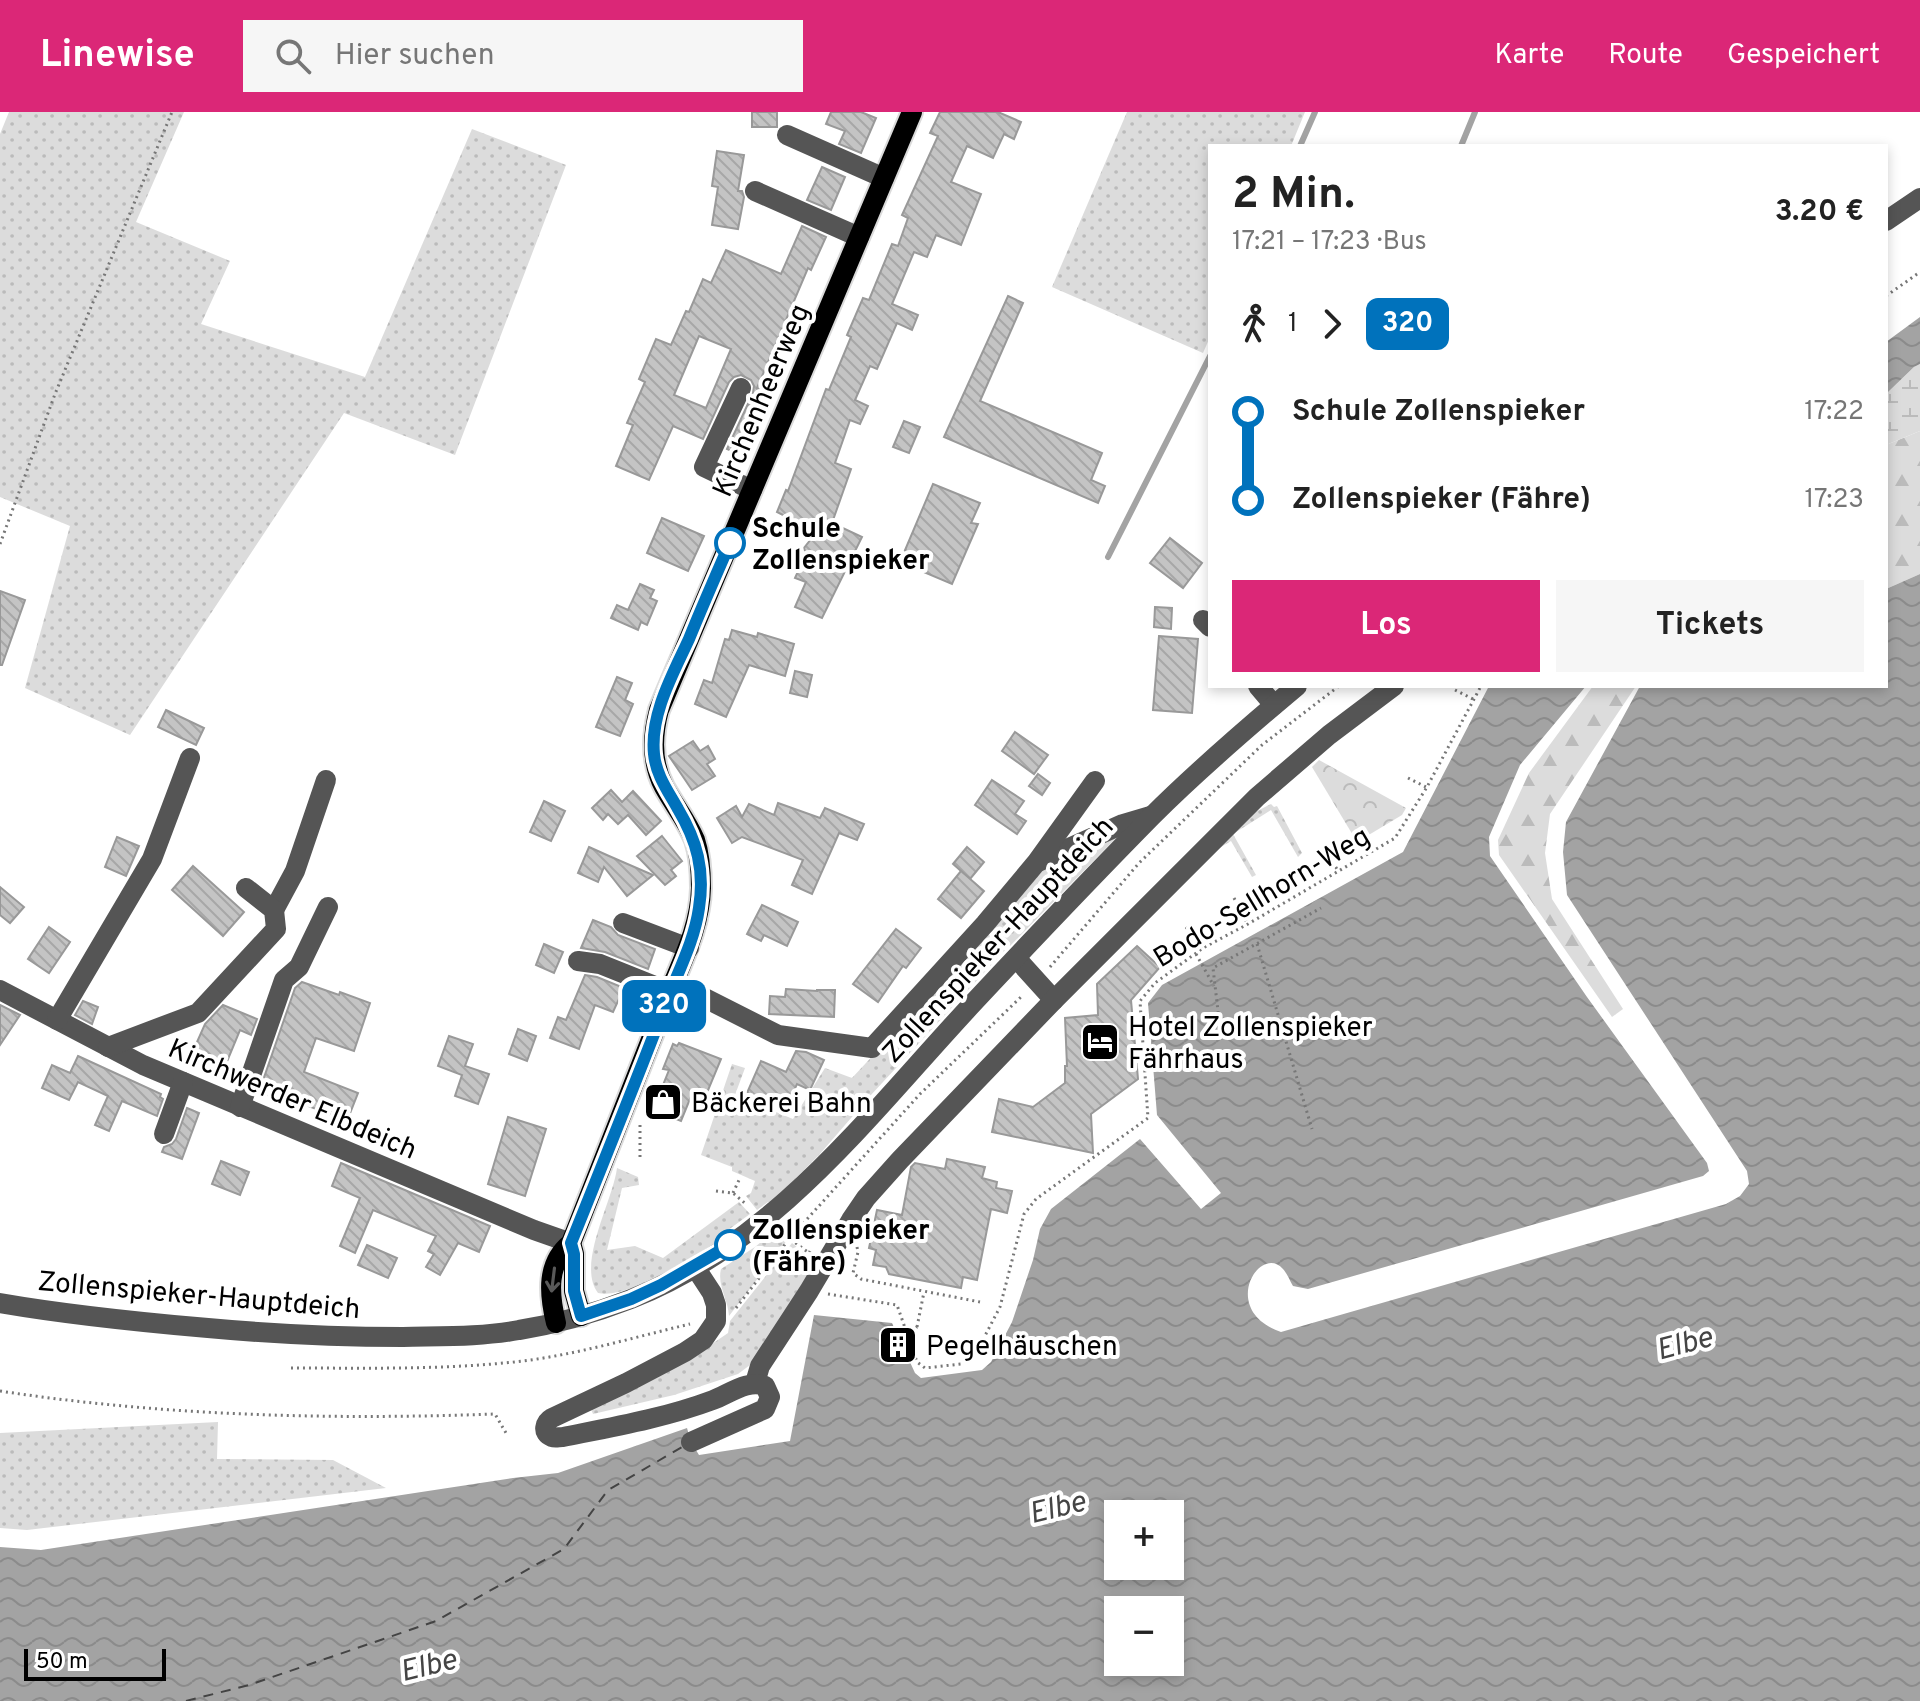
<!DOCTYPE html>
<html lang="de">
<head>
<meta charset="utf-8">
<style>
  :root { --surface:#fff; --page:#f6f6f6; --text:#222; --muted:#767676; --accent:#db2777 }
  body { margin:0; font-family:Overpass,sans-serif; background:var(--page); color:var(--text); height:100vh; display:flex; flex-direction:column; font-size:30px; white-space:nowrap }
  * { box-sizing:border-box; margin:0 }
  p { font-size:26px; color:var(--muted) }
  .icon { flex:none; width:44px; height:44px; fill:none; stroke:currentColor; stroke-width:2; stroke-linecap:round; stroke-linejoin:round }
  .map { position:relative; flex:1; overflow:hidden }
  .side { position:absolute; left:1208px; top:32px; width:680px; height:544px; display:flex; flex-direction:column; background:var(--surface); border-radius:0px; box-shadow:0 4px 12px #0003 }
  .side>* { flex:none }
  .badge { padding:0 16px; border-radius:12px; font-size:28px; line-height:52px }
  .buttons { position:absolute; left:1104px; top:1388px; display:grid; gap:16px }
  .buttons a { display:grid; place-items:center; width:80px; height:80px; border-radius:0px; background:var(--surface); box-shadow:0 4px 12px #0003; font-size:40px }
  .scale { position:absolute; left:24px; bottom:20px; width:142px; box-sizing:border-box; padding-left:8px; border:4px solid #000; border-top:0; font-size:22px; line-height:28px; white-space:nowrap; color:#000; -webkit-text-stroke:6px #fff; paint-order:stroke }
  .map>.badge { position:absolute; translate:-50% -50%; box-shadow:0 0 0 4px #fff }
  .legs { display:flex; align-items:center; gap:12px; height:88px; padding:0 24px; font-size:26px }
  .legs p { margin-inline-start:auto }
  .head { display:flex; align-items:center; justify-content:space-between; height:136px; padding:0 24px }
  h1 { font-size:44px; font-weight:700; line-height:60px }
  .cta { display:flex; gap:16px; margin-top:auto; padding:16px 24px }
  .cta a { flex:1; height:92px; border-radius:0px; background:var(--accent); color:#fff; font-size:32px; font-weight:700; line-height:92px; text-align:center }
  .cta a+a { background:var(--page); color:var(--text) }
  ul { padding:0 24px; list-style:none }
  li { display:flex; align-items:center; gap:28px; height:88px; font-size:30px }
  li i { display:grid; place-items:center; width:12px; height:100%; margin:0 10px; background:currentColor }
  li i::after { content:''; width:20px; height:20px; margin:-10px; border:6px solid; border-radius:50%; background:var(--surface) }
  li p { margin-inline-start:auto }
  li:first-child i { background:linear-gradient(#0000 50%,currentColor 0) }
  li:last-child i { background:linear-gradient(currentColor 50%,#0000 0) }
  header { display:flex; align-items:center; gap:48px; box-sizing:border-box; height:112px; padding:0 40px; background:var(--accent); color:#fff }
  header strong { font-size:38px }
  nav { display:flex; gap:44px; margin-inline-start:auto; font-size:28px }
  .search { width:560px; height:72px; background:var(--page); display:flex; align-items:center; gap:20px; box-sizing:border-box; padding:0 28px; border-radius:0px; color:var(--muted); font-size:30px }
  .map>svg:first-child { display:block }
  .grass { fill:url(#grass-dots) }
  .forest { fill:url(#forest-firs) }
  .wetland { fill:url(#wetland-marsh) }
  .park { fill:url(#park-crowns) }
  .water { fill:url(#water-waves); fill-rule:evenodd }
  .lines { fill:none; stroke-linecap:round; stroke-linejoin:round }
  .stream { stroke:#a3a3a3; stroke-width:6 }
  .ferry { stroke:#444; stroke-width:2; stroke-dasharray:10 8; stroke-linecap:butt }
  .building { fill:url(#building-back-hatch); stroke:#999; stroke-width:2; fill-rule:evenodd }
  .major-casing { stroke:#dbdbdb; stroke-width:24 }
  .path { stroke:#777; stroke-width:3; stroke-dasharray:2 4; stroke-linecap:butt }
  .minor { stroke:#555; stroke-width:20 }
  .major { stroke:#000; stroke-width:20 }
  .path-bridge { stroke:#777; stroke-width:3; stroke-dasharray:2 4; stroke-linecap:butt }
  .oneway { stroke:#595959 }
  .line-1-casing { stroke:#fff; stroke-width:18 }
  .line-1 { stroke:#0072bc; stroke-width:12 }
  .stop-1-dot { fill:#fff; stroke:#0072bc; stroke-width:4 }
  .labels { text-anchor:middle; stroke-width:8; stroke-linejoin:round; paint-order:stroke }
  .street-label { font-size:28px; fill:#000; stroke:#fff }
  .stop-label { font-size:28px; font-weight:bold; fill:#000; stroke:#fff; text-anchor:start }
  .poi-label { font-size:28px; fill:#000; stroke:#fff; text-anchor:start }
  .water-label { font-size:30px; font-style:italic; fill:#444; stroke:#fff }
</style>
</head>
<body>
<header>
<strong>Linewise</strong>
<div class="search"><svg class="icon" aria-label="search" viewBox="0 0 24 24"><circle cx="10" cy="10" r="6"/><path d="M15 15l6 6"/></svg>Hier suchen</div>
<nav><a>Karte</a><a>Route</a><a>Gespeichert</a></nav>
</header>
<div class="map">
<svg width="1920" height="1589" viewBox="0 0 1920 1589">
  <defs>
    <pattern id="grass-dots" width="8" height="8" patternUnits="userSpaceOnUse" patternTransform="scale(2)"><rect width="8" height="8" fill="#dcdcdc"/><path d="M2 2h.1M6 6h.1" fill="none" stroke="#bbb" stroke-width="1.8" stroke-linecap="round"/></pattern>
    <pattern id="forest-firs" width="22" height="20" patternUnits="userSpaceOnUse" patternTransform="scale(2)"><rect width="22" height="20" fill="#dcdcdc"/><path d="M5 1l3.5 6h-7zM16 11l3.5 6h-7z" fill="#bbb"/></pattern>
    <pattern id="wetland-marsh" width="20" height="14" patternUnits="userSpaceOnUse" patternTransform="scale(2)"><rect width="20" height="14" fill="#dcdcdc"/><path d="M1 5h8M5 5V1M11 12h8M15 12V8" fill="none" stroke="#bbb"/></pattern>
    <pattern id="park-crowns" width="20" height="18" patternUnits="userSpaceOnUse" patternTransform="scale(2)"><rect width="20" height="18" fill="#dcdcdc"/><path d="M2 6a3 3 0 1 1 6 0M12 15a3 3 0 1 1 6 0" fill="none" stroke="#bbb"/></pattern>
    <pattern id="water-waves" width="16" height="10" patternUnits="userSpaceOnUse" patternTransform="scale(2)"><rect width="16" height="10" fill="#a3a3a3"/><path d="M0 5q4-4 8 0t8 0" fill="none" stroke="#8b8b8b"/></pattern>
    <pattern id="building-back-hatch" width="6" height="6" patternUnits="userSpaceOnUse" patternTransform="scale(2)"><rect width="6" height="6" fill="#c4c4c4"/><path d="M-1 5l2 2M0 0l6 6M5-1l2 2" fill="none" stroke="#a7a7a7"/></pattern>
  </defs>
  <rect width="100%" height="100%" fill="#fff"/>
  <g class="grass">
    <path d="M9,0H184L136,110L230,149L201,212L365,265L472,17L566,53L455,343L344,301L130,623L25,576L70,414L0,385V22Z"/>
    <path d="M1127,0H1305L1291,34H1210V225L1203,241L1052,175Z"/>
    <path d="M1271,692L1274,695L1277,694L1302,741L1298,745L1271,698L1233,722L1256,763L1252,765L1231,729L1213,740L1251,702Z"/>
    <path d="M1120,722L1010,834L992,816L1043,757Z"/>
    <path d="M987,821L1005,838L871,983L819,1043L772,1090H768L757,1098L746,1084L751,1081L755,1069L732,1059V1055L701,1043L732,952L745,956L735,983L793,1007L825,956L852,966Z"/>
    <path d="M617,1056L638,1065L639,1073L622,1076L607,1138L635,1134L663,1146L739,1090L750,1102L724,1121L723,1127C695,1143 629,1188 598,1181C576,1152 613,1089 617,1056Z"/>
    <path d="M773,1120L786,1130L729,1204C728,1187 717,1173 721,1157L755,1135Z"/>
    <path d="M792,1131L811,1147L812,1157L758,1247L738,1262L674,1283L593,1302L591,1297L693,1245L728,1221L730,1209Z"/>
    <path d="M218,1310L217,1347L333,1348L386,1376L27,1418L0,1416V1321Z"/>
  </g>
  <g class="forest">
    <path d="M1920,319V462L1886,477V333Z"/>
    <path d="M1593,574H1636L1550,702L1545,741L1552,787L1623,897L1612,905L1499,743L1498,728L1529,661Z"/>
  </g>
  <path class="wetland" d="M1920,252V319L1886,333V282L1914,255Z"/>
  <path class="park" d="M1319,648L1406,696L1402,703L1357,730L1312,655Z"/>
  <g class="water">
    <path d="M1920,205V252L1914,255L1886,282V230Z"/>
    <path d="M1920,462V1589H0V1435L41,1438L513,1366L558,1361L687,1316L691,1330L699,1343L790,1329L814,1203L892,1211L915,1261L921,1266L982,1258L991,1250L1012,1210L1033,1148L1040,1117L1051,1097L1140,1027L1201,1097L1221,1081L1157,1003L1148,891L1162,873L1403,740L1489,574H1586L1520,653L1489,725L1490,744L1587,885L1707,1051L1709,1059L1703,1064L1308,1177L1293,1174C1290,1169 1287,1161 1283,1157C1260,1131 1218,1198 1281,1220L1726,1092L1740,1084L1749,1072L1747,1059L1567,783L1563,740L1566,710L1640,574H1886V477ZM1118,1402H1170V1454H1118ZM1118,1498H1170V1550H1118Z"/>
  </g>
  <g class="lines">
    <g class="stream">
      <path d="M1300,34L1315,0"/>
      <path d="M1461,34L1475,0"/>
      <path d="M1108,445L1210,244"/>
    </g>
    <path class="ferry" d="M186,1589L249,1573L436,1509L564,1437L608,1378L684,1334"/>
  </g>
  <g class="building">
    <rect x="752" y="0" width="25" height="15"/>
    <path d="M831,0H861L876,6L861,41L839,32L845,19L826,12Z"/>
    <path d="M940,0H998L1021,10L1014,27L1004,22L993,46L967,34L951,70L981,82L961,133L936,123L927,145L914,140L892,192L918,203L912,218L897,211L877,257L870,254L855,288L868,294L860,312L850,308L835,351L851,357L832,411L862,425L822,506L795,495L806,470L795,466L806,442L804,436L815,422L783,408L785,404L777,400L786,378L788,379L826,277L829,278L851,225L847,223L863,186L869,188L892,132L898,134L908,106L902,103L938,24L930,21Z"/>
    <path d="M717,39L744,43L738,79H742L744,85L738,117L712,113L718,75L712,74Z"/>
    <path d="M822,55L845,65L831,98L807,88Z"/>
    <path d="M802,114L826,125L811,158L808,156L757,276L770,281L743,344L727,337L753,281L754,274L751,268L741,263L734,265L729,270L703,327L673,314L649,368L616,354L633,313L627,311L645,270L639,267L656,227L671,233L686,199L689,200L703,167L711,171L726,138L781,162ZM699,224L731,237L706,296L674,283Z"/>
    <path d="M1008,184L1023,191L980,289L1102,341L1091,368L1105,374L1098,391L944,325Z"/>
    <path d="M904,309L920,315L909,341L893,335Z"/>
    <path d="M933,372L980,391L971,411L978,412L952,472L900,450Z"/>
    <path d="M662,406L704,424L688,459L647,441Z"/>
    <path d="M1170,426L1202,451L1183,476L1150,451Z"/>
    <path d="M640,472L654,478L650,486L657,489L647,513L641,510L638,518L611,506L617,493L628,498Z"/>
    <path d="M0,479L25,488L2,553H0Z"/>
    <path d="M1155,495L1172,496L1171,517L1154,515Z"/>
    <path d="M732,518L757,525L758,521L794,532L785,564L749,553L726,605L695,592L704,568L712,571L725,527L729,528Z"/>
    <path d="M1159,524L1198,527L1192,601L1153,598Z"/>
    <path d="M795,559L812,563L807,585L790,581Z"/>
    <path d="M617,565L632,571L625,588L633,592L620,624L596,615Z"/>
    <path d="M166,598L204,616L196,633L158,615Z"/>
    <path d="M1015,620L1048,643L1034,662L1002,639Z"/>
    <path d="M693,629L700,639L708,634L715,647L707,652L715,664L692,678L669,644Z"/>
    <path d="M1038,662L1050,671L1042,683L1029,674Z"/>
    <path d="M992,668L1024,689L1015,702L1026,709L1017,722L975,693Z"/>
    <path d="M611,678L622,690L633,679L661,709L646,723L628,703L618,712L608,702L603,708L592,696Z"/>
    <path d="M544,689L565,699L551,729L530,720Z"/>
    <path d="M778,691L820,706L825,696L864,712L857,728L839,721L812,782L792,773L803,748L742,725L732,731L717,706L736,694L742,705L749,692L774,703Z"/>
    <path d="M662,724L682,749L671,758L676,764L665,773L637,744Z"/>
    <path d="M117,725L139,734L126,764L105,755Z"/>
    <path d="M589,735L609,744L653,763L627,784L604,755L598,770L578,761Z"/>
    <path d="M967,735L984,750L970,767L953,752Z"/>
    <path d="M193,754L244,800L223,824L172,778Z"/>
    <path d="M961,759L984,779L961,806L938,787Z"/>
    <path d="M0,775L24,795L10,811L0,803Z"/>
    <path d="M762,793L798,810L787,834L764,823L761,829L747,822Z"/>
    <path d="M593,808L611,815L618,823L655,837L648,857L605,840L581,836Z"/>
    <path d="M49,815L70,830L49,861L28,847Z"/>
    <path d="M896,817L921,836L906,856L903,854L878,890L853,872Z"/>
    <path d="M544,832L563,840L554,861L536,853Z"/>
    <path d="M1137,834L1160,855L1131,888L1138,967L1091,1002L1093,1041L992,1020L999,987L1033,995L1065,971V954H1067L1065,906L1098,903L1097,872Z"/>
    <path d="M585,863L597,865L624,876L613,900L595,893L579,937L550,926L558,905L566,908Z"/>
    <path d="M302,870L339,883L340,880L370,891L354,939L316,926L304,960L358,981L347,1009L293,988L292,992L259,980L295,876Z"/>
    <path d="M786,877L817,879V878H835L834,905L769,902L770,884L785,885Z"/>
    <path d="M83,889L98,895L92,912L75,903Z"/>
    <path d="M0,893L20,903L0,933Z"/>
    <path d="M223,893L257,907L251,923L240,918L226,952L193,939L205,912Z"/>
    <path d="M518,917L536,924L527,949L509,942Z"/>
    <path d="M449,924L473,932L465,954L489,962L478,992L455,984L462,963L438,954Z"/>
    <path d="M679,931L721,947L704,988L692,982L681,1009L653,998L669,958L663,957L673,932L677,934Z"/>
    <path d="M796,939L806,940L824,948L810,978L797,972L785,998L747,981L761,949L786,960Z"/>
    <path d="M78,944L161,982L160,985L163,987L157,1004L122,989L109,1019L95,1013L108,984L78,970L69,988L42,976L52,953L70,961Z"/>
    <path d="M187,996L199,1001L182,1047L162,1040L164,1035L172,1032L176,1027Z"/>
    <path d="M508,1005L546,1017L525,1084L488,1072Z"/>
    <path d="M947,1047L985,1055L982,1066L997,1070L996,1076L1012,1079L1007,1101L991,1097L977,1168L963,1165L961,1176L889,1162L886,1155L873,1153L876,1138L869,1136L877,1098L902,1103L911,1055L915,1051L945,1057Z"/>
    <path d="M221,1049L249,1060L240,1083L212,1072Z"/>
    <path d="M341,1051L490,1114L479,1140L458,1131L440,1163L426,1155L434,1142L428,1139L436,1124L373,1098L355,1141L340,1134L360,1086L332,1074Z"/>
    <path d="M367,1133L397,1146L388,1166L358,1153Z"/>
  </g>
  <g class="lines">
    <defs>
      <g id="major">
        <path d="M571,1131L574,1142V1179L581,1204"/>
        <path d="M556,1211C549,1182 546,1151 571,1131C602,1051 634,972 665,892C679,854 700,818 701,776C701,761 700,743 695,728C687,709 674,693 664,675C651,650 652,624 659,598L912,0"/>
      </g>
    </defs>
    <use href="#major" class="major-casing"/>
    <g class="path">
      <path d="M1886,184L1920,160"/>
      <path d="M0,432L55,282L172,0"/>
      <path d="M1455,578L1475,588"/>
      <path d="M1408,666L1426,675"/>
      <path d="M1324,734L1338,759"/>
      <path d="M1234,786L1247,811"/>
      <path d="M1186,815L1203,836"/>
      <path d="M1257,832L1312,1017"/>
      <path d="M1196,842L1214,874"/>
      <path d="M1050,855L1139,751L1262,633L1339,574"/>
      <path d="M1221,925L1213,856L1321,796"/>
      <path d="M640,1045V1013"/>
      <path d="M716,1079L733,1081L747,1093"/>
      <path d="M733,1081L739,1068"/>
      <path d="M781,1120L809,1141L810,1139"/>
      <path d="M857,1135L858,1140L853,1161L861,1167L980,1190"/>
      <path d="M828,1182L897,1193L917,1250L925,1256L961,1252L977,1239L1000,1195L1024,1102L1036,1087L1148,1006L1140,889L1155,871L1203,836L1248,812L1395,726L1427,675L1481,574"/>
      <path d="M736,1196L790,1126L920,982L1022,884"/>
      <path d="M917,1215L924,1180"/>
      <path d="M291,1256C368,1256 446,1258 523,1249C579,1242 635,1225 690,1212"/>
      <path d="M0,1279C164,1304 330,1308 495,1302L506,1321"/>
    </g>
    <g class="minor">
      <path d="M787,23L884,66"/>
      <path d="M755,79L859,125"/>
      <path d="M1886,109L1920,86"/>
      <path d="M741,276L704,355L752,378"/>
      <path d="M1203,508L1210,515"/>
      <path d="M1258,574L1274,593"/>
      <path d="M1040,749L1123,712L1150,704"/>
      <path d="M274,798L295,759L326,668"/>
      <path d="M623,811L689,836"/>
      <path d="M1016,846L1054,888"/>
      <path d="M578,849L600,852L670,880"/>
      <path d="M673,870L778,923L872,936L985,812L1036,751L1095,669"/>
      <path d="M0,878L143,953L534,1118L571,1131"/>
      <path d="M57,908L152,747L190,646"/>
      <path d="M108,935L198,901L276,817L274,798L246,776"/>
      <path d="M240,995L284,868L299,855L328,795"/>
      <path d="M164,1022L183,970"/>
      <path d="M0,1191C69,1203 139,1210 208,1216C273,1222 338,1225 403,1225C441,1224 481,1225 519,1218C557,1212 595,1201 631,1187C777,1130 871,1000 975,889C1033,827 1092,765 1152,704C1198,658 1247,616 1297,574"/>
      <path d="M755,1271L760,1254L809,1179L851,1108L866,1086L900,1048L1054,888L1257,685L1329,623L1394,574"/>
      <path d="M691,1330L765,1297L770,1285L765,1274C749,1267 729,1282 713,1288C665,1306 613,1315 563,1325C559,1325 555,1326 552,1325C541,1321 545,1310 552,1306L626,1271L685,1240L703,1228L716,1209V1193L712,1181L695,1155"/>
    </g>
    <use href="#major" class="major"/>
    <path class="path-bridge" d="M903,1228L917,1215"/>
  </g>
  <defs><path id="oneway-shaft" d="M-6 0H5M1.5-3L5.5 0L1.5 3" fill="none" stroke-width="1.6" stroke-linecap="round" stroke-linejoin="round" transform="scale(2)"/></defs>
  <use class="oneway" href="#oneway-shaft" transform="translate(553 1168) rotate(97)"/>
  <g class="lines">
    <defs>
      <path id="line-1" d="M730,431C716,463 702,495 689,527C673,562 650,602 654,642C656,663 668,679 678,697C697,729 705,758 699,796C694,832 675,865 663,899C633,977 602,1054 571,1131L574,1142V1179L581,1204L631,1187L661,1173L730,1133"/>
    </defs>
    <use href="#line-1" class="line-1-casing"/>
    <use href="#line-1" class="line-1"/>
  </g>
  <defs>
    <symbol id="hotel-square" viewBox="-11 -11 22 22"><rect x="-9" y="-9" width="18" height="18" rx="4" fill="#000" stroke="#fff"/><path d="M-6-4.5h1.5V1H6V5H4.5V3h-9V5H-6ZM-4 0a1.8 1.8 0 1 1 3.6 0ZM.5 0V-2.5h3Q6-2.5 6 0Z" fill="#fff"/></symbol>
    <symbol id="shop-square" viewBox="-11 -11 22 22"><rect x="-9" y="-9" width="18" height="18" rx="4" fill="#000" stroke="#fff"/><path d="M-5-2.5h2.3a2.7 3.5 0 0 1 5.4 0H5L5.5 6h-11ZM-1.5-2.5h3a1.5 2.3 0 0 0-3 0Z" fill="#fff"/></symbol>
    <symbol id="building-square" viewBox="-11 -11 22 22"><rect x="-9" y="-9" width="18" height="18" rx="4" fill="#000" stroke="#fff"/><path d="M-4-6H4V6H1V3H-1V6H-4ZM-2.5-4.3h1.7v1.8h-1.7ZM.8-4.3h1.7v1.8H.8ZM-2.5-1h1.7V.8h-1.7ZM.8-1h1.7V.8H.8Z" fill="#fff"/></symbol>
  </defs>
  <g fill-rule="evenodd">
    <use href="#hotel-square" x="1078" y="908" width="44" height="44"/>
    <use href="#shop-square" x="641" y="968" width="44" height="44"/>
    <use href="#building-square" x="876" y="1211" width="44" height="44"/>
  </g>
  <g class="stop-1-dot">
    <circle cx="730" cy="431" r="14"/>
    <circle cx="730" cy="1133" r="14"/>
  </g>
  <g class="labels">
    <g class="street-label">
      <text transform="translate(760 288) rotate(-67)" y="10">Kirchenheerweg</text>
      <text transform="translate(1261 784) rotate(-31)" y="10">Bodo-Sellhorn-Weg</text>
      <text transform="translate(997 827) rotate(-47)" y="10">Zollenspieker-Hauptdeich</text>
      <text transform="translate(293 986) rotate(23)" y="10">Kirchwerder Elbdeich</text>
      <text transform="translate(199 1182) rotate(5)" y="10">Zollenspieker-Hauptdeich</text>
    </g>
    <g class="stop-label">
      <text x="752" y="425">Schule<tspan x="752" dy="32">Zollenspieker</tspan></text>
      <text x="752" y="1127">Zollenspieker<tspan x="752" dy="32">(Fähre)</tspan></text>
    </g>
    <g class="poi-label">
      <text x="1128" y="924">Hotel Zollenspieker<tspan x="1128" dy="32">Fährhaus</tspan></text>
      <text x="691" y="1000">Bäckerei Bahn</text>
      <text x="926" y="1243">Pegelhäuschen</text>
    </g>
    <g class="water-label">
      <text transform="translate(1684 1231) rotate(-15)" y="10">Elbe</text>
      <text transform="translate(1057 1395) rotate(-14)" y="10">Elbe</text>
      <text transform="translate(428 1553) rotate(-14)" y="10">Elbe</text>
    </g>
  </g>
</svg>
<div class="buttons">
<a>+</a>
<a>−</a>
</div>
<div class="scale">50 m</div>
<b class="badge" style="left:664px;top:894px;background:#0072bc;color:#fff">320</b>
<section class="side">
<div class="head"><div><h1>2 Min.</h1><p>17:21 – 17:23 · Bus</p></div><b>3.20 €</b></div>
<div class="legs"><svg class="icon" aria-label="walk" viewBox="0 0 24 24"><circle cx="13" cy="4" r="2"/><path d="M13 8l-2 6 4 7M11 14l-3 7M7 12l3-4h3l4 4"/></svg>1<svg class="icon" aria-label="forward" viewBox="0 0 24 24"><path d="M9 5l7 7-7 7"/></svg><b class="badge" style="background:#0072bc;color:#fff">320</b></div>
<ul>
<li><i style="color:#0072bc"></i><b>Schule Zollenspieker</b><p>17:22</p></li>
<li><i style="color:#0072bc"></i><b>Zollenspieker (Fähre)</b><p>17:23</p></li>
</ul>
<div class="cta"><a>Los</a><a>Tickets</a></div>
</section>
</div>
</body>
</html>
